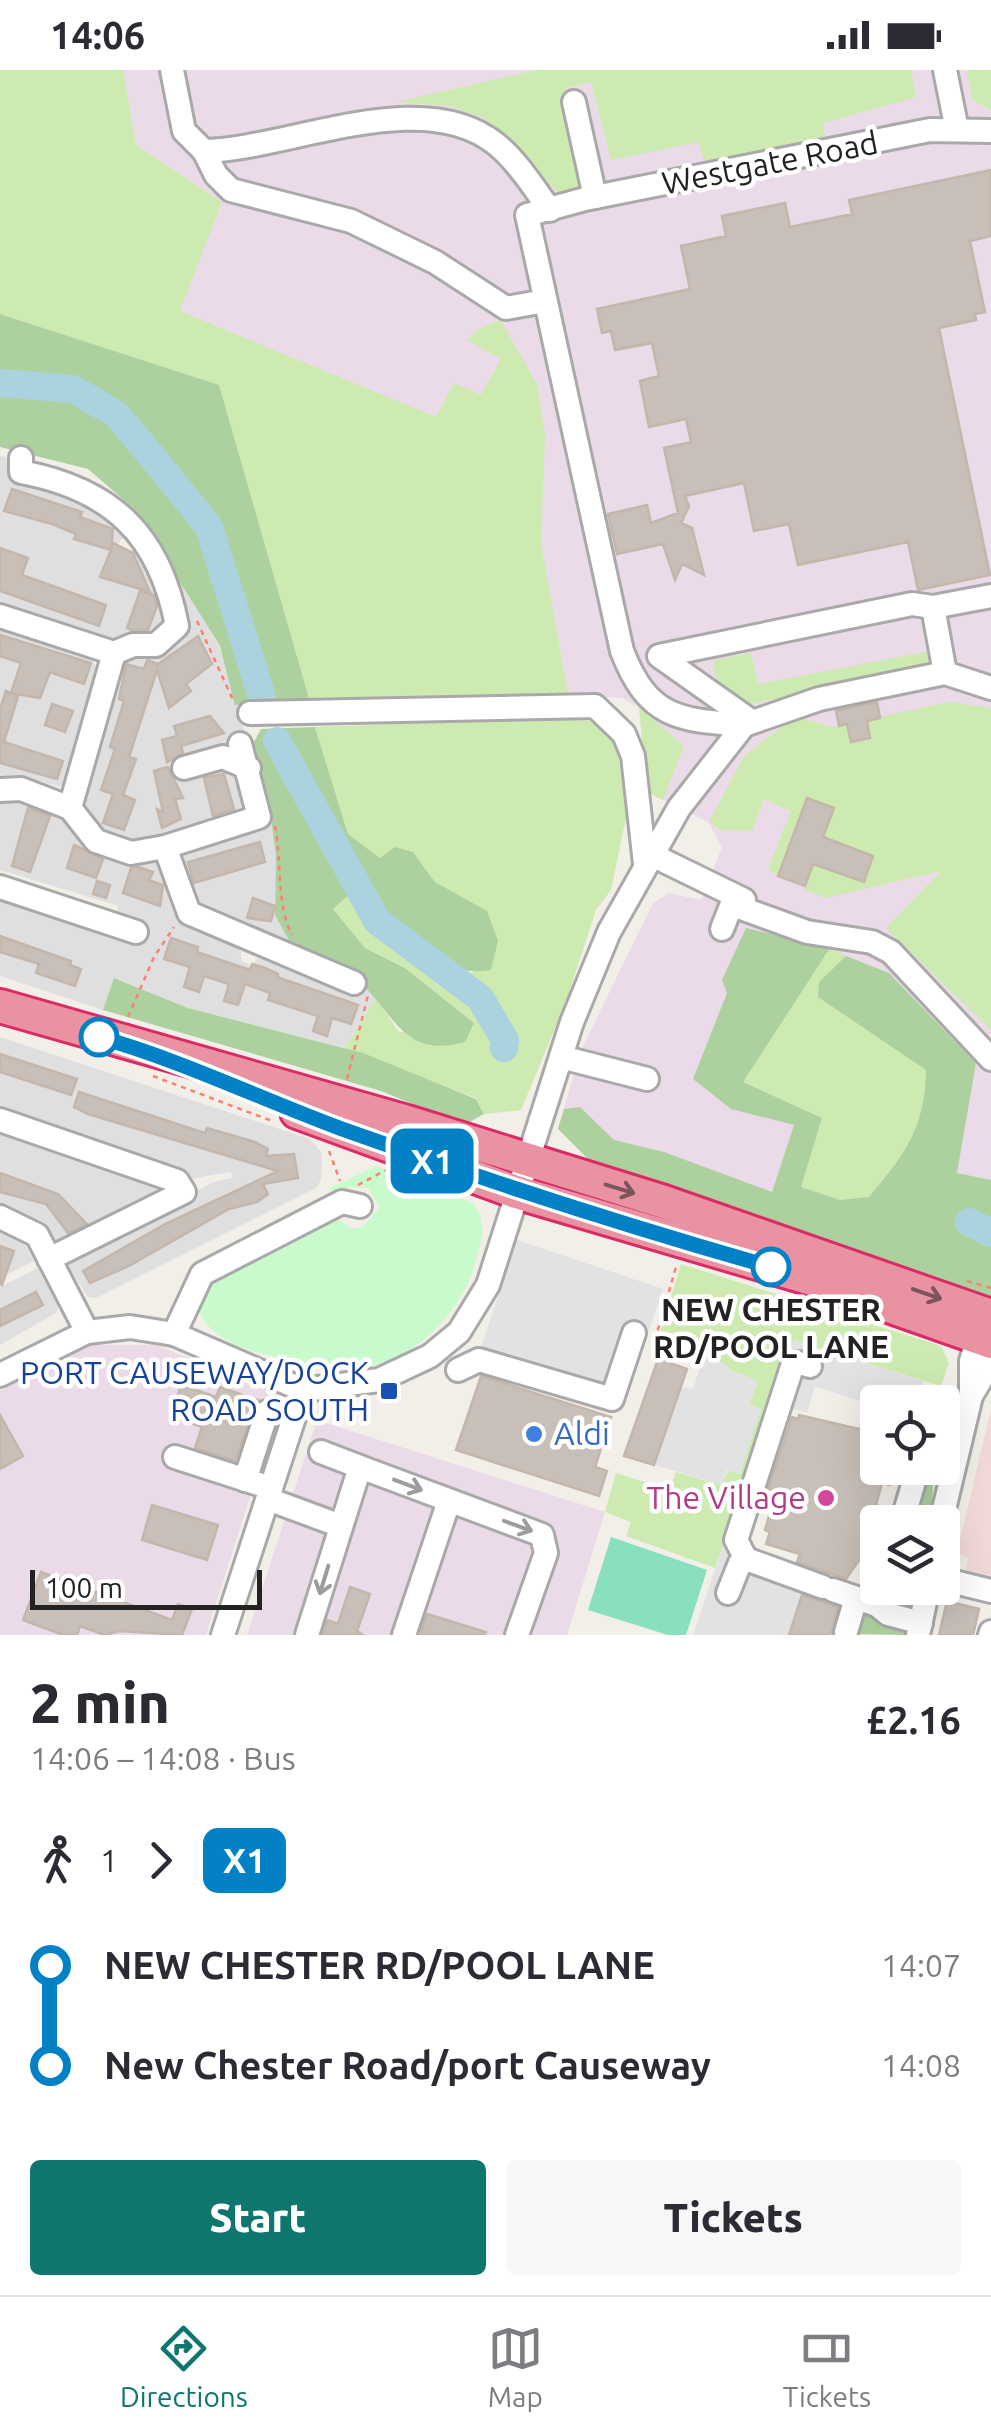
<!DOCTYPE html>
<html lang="en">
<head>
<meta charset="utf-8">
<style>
  :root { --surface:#fff; --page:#f7f7f7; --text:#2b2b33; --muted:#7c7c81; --line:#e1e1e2; --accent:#0f766e }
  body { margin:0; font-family:Ubuntu,sans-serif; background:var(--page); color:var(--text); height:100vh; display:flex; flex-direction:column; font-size:38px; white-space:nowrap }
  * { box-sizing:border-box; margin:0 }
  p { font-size:32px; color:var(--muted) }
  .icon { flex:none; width:55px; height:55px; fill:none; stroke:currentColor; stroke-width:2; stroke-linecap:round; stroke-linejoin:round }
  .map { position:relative; height:1565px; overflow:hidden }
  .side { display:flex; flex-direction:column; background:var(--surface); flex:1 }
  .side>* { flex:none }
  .badge { padding:0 20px; border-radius:15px; font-size:35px; line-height:65px }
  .controls { position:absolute; left:860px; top:1315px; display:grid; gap:20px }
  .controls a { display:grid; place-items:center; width:100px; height:100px; border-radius:10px; background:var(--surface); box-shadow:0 10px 40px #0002; font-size:50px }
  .scale { position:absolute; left:30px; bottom:25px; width:232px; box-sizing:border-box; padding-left:10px; border:5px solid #222; border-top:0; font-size:28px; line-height:35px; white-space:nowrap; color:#222; -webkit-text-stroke:8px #fff; paint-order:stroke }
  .map>.badge { position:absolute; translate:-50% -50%; box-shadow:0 0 0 5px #fff }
  .legs { display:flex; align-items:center; gap:15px; height:110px; padding:0 30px; font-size:32px }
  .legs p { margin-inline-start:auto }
  .head { display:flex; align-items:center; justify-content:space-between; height:170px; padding:0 30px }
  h1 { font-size:55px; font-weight:800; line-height:75px }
  .button { display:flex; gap:20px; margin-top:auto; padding:20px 30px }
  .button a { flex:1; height:115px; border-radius:10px; background:var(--accent); color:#fff; font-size:40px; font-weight:800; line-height:115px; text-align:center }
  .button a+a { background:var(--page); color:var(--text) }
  ul { padding:0 30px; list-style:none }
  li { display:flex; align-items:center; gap:35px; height:100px; font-size:38px }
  li i { display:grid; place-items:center; width:15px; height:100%; margin:0 12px; background:currentColor }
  li i::after { content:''; width:25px; height:25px; margin:-12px; border:8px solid; border-radius:50%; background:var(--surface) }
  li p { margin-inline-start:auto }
  li:first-child i { background:linear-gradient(#0000 50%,currentColor 0) }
  li:last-child i { background:linear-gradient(currentColor 50%,#0000 0) }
  .status { display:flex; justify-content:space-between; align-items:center; height:70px; padding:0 50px; background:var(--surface); direction:ltr }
  .status svg { height:28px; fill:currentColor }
  .tabs { display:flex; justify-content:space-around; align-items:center; height:140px; border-top:2px solid var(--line); background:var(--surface); font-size:28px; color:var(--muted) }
  .tabs a { display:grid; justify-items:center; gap:5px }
  .tabs .current { color:var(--accent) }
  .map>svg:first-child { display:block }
  .residential { fill:#e0dfdf }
  .commercial { fill:#f2dad9 }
  .industrial { fill:#ebdbe8 }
  .grass { fill:#cdebb0 }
  .forest { fill:#add19e }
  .park { fill:#c8facc }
  .pitch { fill:#88e0be }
  .parking { fill:#e2e2e2 }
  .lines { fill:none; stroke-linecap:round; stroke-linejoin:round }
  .river { stroke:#aad3df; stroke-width:28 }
  .building { fill:#c7bfb8; stroke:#c4b6ab; stroke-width:2.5 }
  .minor-casing { stroke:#a9a9a9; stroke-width:28 }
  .highway-casing { stroke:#dc2a67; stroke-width:38 }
  .path { stroke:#fa8072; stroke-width:2.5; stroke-dasharray:5 5; stroke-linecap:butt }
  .minor { stroke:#fff; stroke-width:22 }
  .highway { stroke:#e892a2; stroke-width:32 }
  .oneway { stroke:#7b545c }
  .oneway2 { stroke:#9c9c9c }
  .line-1-casing { stroke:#fff; stroke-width:22 }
  .line-1 { stroke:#0281c7; stroke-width:15 }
  .stop-1-dot { fill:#fff; stroke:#0281c7; stroke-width:5 }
  .transit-dot { fill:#1a4fb4; stroke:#fff; stroke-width:4 }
  .shop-dot { fill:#3f7fe0; stroke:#fff; stroke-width:4 }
  .hotel-dot { fill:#d1479c; stroke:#fff; stroke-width:4 }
  .labels { text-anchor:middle; stroke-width:9; stroke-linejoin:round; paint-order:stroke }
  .street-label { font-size:32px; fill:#222; stroke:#fff }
  .stop-label { font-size:32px; font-weight:bold; fill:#222; stroke:#fff }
  .transit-label { font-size:32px; fill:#164399; stroke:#fff; text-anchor:end }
  .shop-label { font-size:32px; fill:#366cbe; stroke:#fff; text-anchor:start }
  .hotel-label { font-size:32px; fill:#b23c85; stroke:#fff; text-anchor:end }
</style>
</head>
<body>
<div class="status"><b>14:06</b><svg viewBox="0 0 49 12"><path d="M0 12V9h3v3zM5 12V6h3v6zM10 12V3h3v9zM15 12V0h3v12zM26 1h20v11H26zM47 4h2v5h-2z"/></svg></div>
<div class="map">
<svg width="991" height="1565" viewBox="0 0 991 1565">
  <rect width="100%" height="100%" fill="#f2efe9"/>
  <g class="residential">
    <path d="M0,386L6,387L9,403L77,429L125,464L114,480L122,488L136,478L159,504L166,560L123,572L0,533Z"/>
    <path d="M177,508L220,577L271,750L276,786L275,845L298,887L315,897L349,904L376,928L345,978L188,938L115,908L103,940L0,906V825L127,867L130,850L115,845L119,836L0,800V730L18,728L63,745L82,768L107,783L136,790L161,787L178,837L194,856L241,875V891L252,896L262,881L276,882L279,871L202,846L191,831L166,766L134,772L106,765L86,744L81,729L105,669L100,657L122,587L161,579L176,569L183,554Z"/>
    <path d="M0,558L89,584L99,602L66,714L60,717L19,706L0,708Z"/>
    <path d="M0,967L310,1069L322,1083L321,1110L316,1118L96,1228L88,1227L63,1188L214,1112L232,1108L231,1102L189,1109L0,1044Z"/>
    <path d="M0,1056L171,1118L58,1179L44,1152L0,1135Z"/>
    <path d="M0,1163L23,1171L34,1191L0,1208Z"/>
    <path d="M38,1198L58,1236L56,1243L0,1275V1217Z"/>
  </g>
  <path class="commercial" d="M991,1339V1506L966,1500L968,1488L957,1483Z"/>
  <g class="industrial">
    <path d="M0,0H991V1230L558,1059L581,980L653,833L669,823L701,830L722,777L708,752L647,722L639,637L622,628L568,624L310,632L35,253L0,244Z"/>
    <path d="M90,1275H155L283,1324L206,1565H0V1321Z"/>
    <path d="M317,1350L605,1442L567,1565H247Z"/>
  </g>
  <g class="grass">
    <path d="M0,0H123L136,75L222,132L180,241L436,347L454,313L481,325L501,289L467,270L476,260L500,250L537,314L545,366L541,473L568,624L310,632L219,315L0,244Z"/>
    <path d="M536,0H911L916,27L823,53L825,67L705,94L699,72L611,90L591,12L566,18L588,119L561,125L482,47L450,36L396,32Z"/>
    <path d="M966,0H991V40L973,31Z"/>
    <path d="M930,581L926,599L745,635L722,623L712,596L715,590L751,583L758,614Z"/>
    <path d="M949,632L991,638V960L886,858L941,801L825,828L805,820L817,785L824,798L863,812L873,787L822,771L834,739L807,729L778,806L768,799L791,741L764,729L752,761L721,760L709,752L744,686L787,653L805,649L833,657Z"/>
    <path d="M639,637L684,676L663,730L647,722Z"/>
    <path d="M569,648L595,652L617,675L626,748L611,820L596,840L566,932L521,1040L484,1044L476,1028L345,978L376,928L399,962L474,953L405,898L365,878L333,839L349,825L430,890L473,903L454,824L435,812L413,782L380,788L348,764L315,657Z"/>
    <path d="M830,878L846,886L820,912L818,927L926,999C925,1058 905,1084 869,1127L840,1130L801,1117L822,1048L743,1012Z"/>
    <path d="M681,1194L941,1276L949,1293L941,1316L794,1270L715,1498L626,1466L631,1452L605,1442L616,1403L669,1420L676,1402L721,1415L761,1339L749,1334L758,1311L732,1301L696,1272L660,1262Z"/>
  </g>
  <g class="forest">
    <path d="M0,244L219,315L310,632L235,635L220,576L133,438L88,399L0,377Z"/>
    <path d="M315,657L348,764L380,788L395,777L413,782L435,812L487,841L498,871L491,900C434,910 388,860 349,825L333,839L365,878L405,898L474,953L465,972C398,991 393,934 351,906C337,896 315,893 298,887L275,845L276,786L271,750L249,681L261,659Z"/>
    <path d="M746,858L830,878L743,1012L822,1048L801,1117L840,1130L869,1127C905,1084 925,1058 926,1000L818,927L819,912L846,886L889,903L976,993L957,1103L991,1110V1154L974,1148L991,1176V1230L600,1101L558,1059L564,1039L580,1037L614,1070L664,1082L772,1122L794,1055L731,1039L693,1009L727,923L722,910Z"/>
    <path d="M114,908L188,938L363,983L476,1029L484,1044L464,1055L381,1021L103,940Z"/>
    <path d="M922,1398H934L931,1452H926L918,1419Z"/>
    <path d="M862,1540L899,1555L905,1565L852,1564Z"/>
  </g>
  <path class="park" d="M376,1096L473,1133C488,1153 482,1168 476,1191C458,1251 407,1299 341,1300C319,1300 294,1291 272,1286C241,1279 210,1269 198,1238L209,1213L336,1148L352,1159L363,1157L380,1137L368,1118L348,1117L333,1124L330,1118Z"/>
  <path class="pitch" d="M611,1467L707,1500L686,1565H668L588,1540Z"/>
  <g class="parking">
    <path d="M517,1170L663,1219L622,1341L476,1292Z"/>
    <path d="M794,1270L924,1311L915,1332H878L877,1337L815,1316L807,1343L772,1332Z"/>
    <path d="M706,1279L732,1301L758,1311L749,1334L761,1339L740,1404L727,1400L722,1415L655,1395L681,1317L693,1319Z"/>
    <path d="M724,1472L807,1506L789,1565H693Z"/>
  </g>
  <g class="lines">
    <g class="river">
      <path d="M0,313L73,319L116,344L154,389L209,457L262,627"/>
      <path d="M277,671L377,851L480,928L505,970L504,978"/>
      <path d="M969,1152L991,1163"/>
    </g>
  </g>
  <g class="building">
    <path d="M991,100V166L970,171L985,242L975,244L976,250L939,258L990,505L918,520L908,472L798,495L789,454L754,461L744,413L685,426L689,436L681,453L692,458L704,505L682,494L675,510L663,474L617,484L608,444L647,435L651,453L678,443L664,378L691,372L686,349L649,357L640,311L659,306L652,273L615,280L611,261L602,263L597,239L690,219L681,176L726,166L722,146L785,133L790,157L852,144L849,130Z"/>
    <path d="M12,419L82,442L80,447L113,459L111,478L113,473L133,483L150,522L100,507L111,480L74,469L76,464L52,454L4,441Z"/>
    <path d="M0,478L28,488L22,505L106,535L99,556L0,521Z"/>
    <path d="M140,521L154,525L157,536L148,560H132L127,558Z"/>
    <path d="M0,565L91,593L84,614L50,602L40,628L11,623L21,593L0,586Z"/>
    <path d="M198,566L212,594L186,614L191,621L169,638L157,600L129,687L136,689L123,725L135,730L124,760L103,753L113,724L101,720L115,679L110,677L124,631L119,629L126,594L144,599L147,590L158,594Z"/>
    <path d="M6,621L18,626L4,672L63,691L57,709L0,693V639Z"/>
    <path d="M877,632L880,648L867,651L870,668L851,672L847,654L839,656L836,641Z"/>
    <path d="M52,634L73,641L65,662L45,655Z"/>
    <path d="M210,646L224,663L181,676L183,683L167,692L162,670L177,666L174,656Z"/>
    <path d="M168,697L183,728L175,729L181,749L162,758L157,739L163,742L154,701Z"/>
    <path d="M224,704L234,739L213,746L204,708Z"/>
    <path d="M807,728L834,738L823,767L873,786L864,812L813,794L805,816L778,806Z"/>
    <path d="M28,738L50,746L30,802L12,796Z"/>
    <path d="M260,772L265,792L194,813L188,792Z"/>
    <path d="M74,775L103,789L96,808L67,798Z"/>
    <path d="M138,797L153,802L149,810L163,815L160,836L123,823L131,798Z"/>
    <path d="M97,811L110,815L106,828L93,824Z"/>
    <path d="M253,828L275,836L271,851L247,848Z"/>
    <path d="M0,866L71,891L70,895L81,899L75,916L36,903L39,894L0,882Z"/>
    <path d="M171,868L198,877L197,882L250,900L252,894L265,898L278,904L277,907L358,935L351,954L332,948L327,966L313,961L318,946L268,930L270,923L245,914L238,935L224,931L229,914L204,906L199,922L184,917L190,897L164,889Z"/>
    <path d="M0,984L77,1009L71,1025L0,1002Z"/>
    <path d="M79,1022L205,1063L207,1058L255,1072L268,1079L266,1086L294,1084L298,1108L263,1114L268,1124L257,1132L229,1139L129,1196L90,1213L83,1201L165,1154L278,1101L88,1044L74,1037Z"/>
    <path d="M0,1103L58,1124L87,1154L68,1163L46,1134L0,1122Z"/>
    <path d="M0,1176L14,1181L2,1215L0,1214Z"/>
    <path d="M36,1222L43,1235L0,1256V1240Z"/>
    <path d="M658,1289L687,1299L654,1395L624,1386Z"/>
    <path d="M481,1306L611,1347L595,1397L607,1401L599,1426L456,1380Z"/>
    <path d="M181,1315L216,1327L220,1317L258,1330L235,1391L195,1378L202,1357L171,1346Z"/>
    <path d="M0,1345L23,1386L0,1399Z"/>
    <path d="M799,1345L863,1360L861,1367L878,1372V1398L896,1400L890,1415L882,1413L876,1435L882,1437L867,1493L859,1490L846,1509L797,1492L800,1484L766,1474L770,1462L765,1460L776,1421L768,1419L792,1347L798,1349Z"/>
    <path d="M152,1435L218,1455L207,1490L142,1470Z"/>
    <path d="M41,1502L172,1550L178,1534L192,1539L182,1565L119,1561L105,1565L80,1556L77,1565H63L23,1550Z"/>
    <path d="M350,1517L370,1524L357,1561L363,1565H323L327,1550L338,1554Z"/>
    <path d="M802,1525L838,1537L830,1565H789Z"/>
    <path d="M947,1531L979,1539L973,1565H939Z"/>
    <path d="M427,1544L486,1562L485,1565H420Z"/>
  </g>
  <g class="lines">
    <defs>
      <g id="minor">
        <path d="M172,0L184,61L204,81C290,79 422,14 496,74C517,91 534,118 550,140"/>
        <path d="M945,0L957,60"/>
        <path d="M574,32L595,127"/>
        <path d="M204,81L216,105L231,120L351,151L435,192L506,238L545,231"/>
        <path d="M21,388V402C112,419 160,465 177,556L156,575H133L114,583"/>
        <path d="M0,546L114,583"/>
        <path d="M945,603L933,537L991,526"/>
        <path d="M250,643L595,636L624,664L633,686L645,794"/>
        <path d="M751,651L659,586L912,534L933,537"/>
        <path d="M744,655C678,650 648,648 622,581L527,145L585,129L930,60L991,61"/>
        <path d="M184,698L223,687L249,698"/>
        <path d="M0,720L21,719L70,738L96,771L131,783L165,777L189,843L354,913"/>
        <path d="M70,738L114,583"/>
        <path d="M165,777L259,747L240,674"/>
        <path d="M650,784L744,830L741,838L807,862L872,872L891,882L991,989"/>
        <path d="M0,817L136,862"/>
        <path d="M722,859L735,826"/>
        <path d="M561,987L647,1009"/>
        <path d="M0,1050L177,1111L184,1122L49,1189"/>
        <path d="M0,1147L37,1165L87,1262"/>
        <path d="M174,1264L202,1204L342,1132L360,1136"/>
        <path d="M810,1296L799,1293L792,1297L736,1470L746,1489L823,1517"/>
        <path d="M458,1300L479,1290L612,1329L634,1263"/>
        <path d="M0,1305L87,1262L130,1257L174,1264L303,1320L379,1310L430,1286L459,1262L488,1215L572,952L609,862L679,738L744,655L819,629L945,603L991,618"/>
        <path d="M971,1326L991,1292"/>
        <path d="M321,1382L360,1397"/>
        <path d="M175,1387L271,1418"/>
        <path d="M245,1410L267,1342"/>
        <path d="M268,1429L341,1456"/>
        <path d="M902,1452L918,1398"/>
        <path d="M941,1452L971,1326V1291L978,1267"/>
        <path d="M942,1509L991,1521"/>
        <path d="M882,1518L877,1535L888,1544L921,1553"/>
        <path d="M833,1520L877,1535"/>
        <path d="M728,1523L740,1493L746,1489"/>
        <path d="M846,1562L856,1528"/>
        <path d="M223,1565L303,1320"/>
        <path d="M307,1565L360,1397L542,1465L546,1483L517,1565"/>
        <path d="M404,1565L449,1431"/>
        <path d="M918,1565L928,1518"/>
        <path d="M990,1565L991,1562"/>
      </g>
      <g id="highway">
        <path d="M0,936L407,1052L664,1132L991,1246"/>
        <path d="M297,1042L516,1122L815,1210L991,1272"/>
      </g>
    </defs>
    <use href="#minor" class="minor-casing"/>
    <use href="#highway" class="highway-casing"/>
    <g class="path">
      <path d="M197,551L233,630"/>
      <path d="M275,756C282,790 276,835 292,865"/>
      <path d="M128,947L154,887L174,857"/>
      <path d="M153,1006L272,1051"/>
      <path d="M347,1009L368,925"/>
      <path d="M329,1081L340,1111"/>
      <path d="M358,1115L386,1100"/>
      <path d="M967,1211L991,1218"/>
      <path d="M655,1270L676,1197"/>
    </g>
    <use href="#minor" class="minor"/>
    <use href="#highway" class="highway"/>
  </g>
  <defs><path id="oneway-shaft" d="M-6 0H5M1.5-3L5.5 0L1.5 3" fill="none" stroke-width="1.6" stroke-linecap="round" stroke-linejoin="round" transform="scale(2.5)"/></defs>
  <g class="oneway">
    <use href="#oneway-shaft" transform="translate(620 1119) rotate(17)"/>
    <use href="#oneway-shaft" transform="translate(927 1224) rotate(19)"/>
  </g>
  <g class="oneway2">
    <use href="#oneway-shaft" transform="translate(408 1415) rotate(21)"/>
    <use href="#oneway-shaft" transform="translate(518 1456) rotate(20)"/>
    <use href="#oneway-shaft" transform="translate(324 1510) rotate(107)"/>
  </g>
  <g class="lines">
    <defs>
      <path id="line-1" d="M99,967C183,991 261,1029 342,1059C484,1110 626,1156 771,1197"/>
    </defs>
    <use href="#line-1" class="line-1-casing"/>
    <use href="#line-1" class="line-1"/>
  </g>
  <g class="stop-1-dot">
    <circle cx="99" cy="967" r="18"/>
    <circle cx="771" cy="1197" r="18"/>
  </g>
  <rect class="transit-dot" x="379" y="1311" width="20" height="20" rx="5"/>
  <circle class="shop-dot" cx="534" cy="1364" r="10"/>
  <circle class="hotel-dot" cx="826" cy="1428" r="10"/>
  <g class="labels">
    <g class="street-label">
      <text transform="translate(770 93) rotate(-11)" y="11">Westgate Road</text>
    </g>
    <g class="stop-label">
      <text x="771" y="1251">NEW CHESTER<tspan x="771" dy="37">RD/POOL LANE</tspan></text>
    </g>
    <g class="transit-label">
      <text x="369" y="1314">PORT CAUSEWAY/DOCK<tspan x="369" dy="37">ROAD SOUTH</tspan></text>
    </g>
    <g class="shop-label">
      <text x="554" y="1375">Aldi</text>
    </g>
    <g class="hotel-label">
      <text x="806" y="1439">The Village</text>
    </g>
  </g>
</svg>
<div class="controls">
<a><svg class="icon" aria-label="locate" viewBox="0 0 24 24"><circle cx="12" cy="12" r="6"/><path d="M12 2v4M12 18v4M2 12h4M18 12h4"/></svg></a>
<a><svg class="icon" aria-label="layers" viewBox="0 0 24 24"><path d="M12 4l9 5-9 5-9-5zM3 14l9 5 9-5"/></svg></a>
</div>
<div class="scale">100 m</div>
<b class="badge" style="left:432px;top:1091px;background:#0281c7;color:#fff">X1</b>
</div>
<section class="side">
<div class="head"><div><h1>2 min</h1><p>14:06 – 14:08 · Bus</p></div><b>£2.16</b></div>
<div class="legs"><svg class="icon" aria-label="walk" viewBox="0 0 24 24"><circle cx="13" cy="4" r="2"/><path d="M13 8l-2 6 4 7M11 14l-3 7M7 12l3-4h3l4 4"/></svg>1<svg class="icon" aria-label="forward" viewBox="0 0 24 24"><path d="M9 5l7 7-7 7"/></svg><b class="badge" style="background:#0281c7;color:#fff">X1</b></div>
<ul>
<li><i style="color:#0281c7"></i><b>NEW CHESTER RD/POOL LANE</b><p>14:07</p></li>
<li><i style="color:#0281c7"></i><b>New Chester Road/port Causeway</b><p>14:08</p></li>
</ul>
<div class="button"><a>Start</a><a>Tickets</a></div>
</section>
<nav class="tabs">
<a class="current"><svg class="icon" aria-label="directions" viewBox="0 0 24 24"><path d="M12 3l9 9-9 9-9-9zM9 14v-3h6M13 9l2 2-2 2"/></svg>Directions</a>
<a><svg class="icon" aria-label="map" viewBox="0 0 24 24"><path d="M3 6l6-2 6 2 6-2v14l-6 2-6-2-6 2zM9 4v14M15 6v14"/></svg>Map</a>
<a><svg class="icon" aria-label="tickets" viewBox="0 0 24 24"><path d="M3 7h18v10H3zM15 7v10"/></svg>Tickets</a>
</nav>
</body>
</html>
